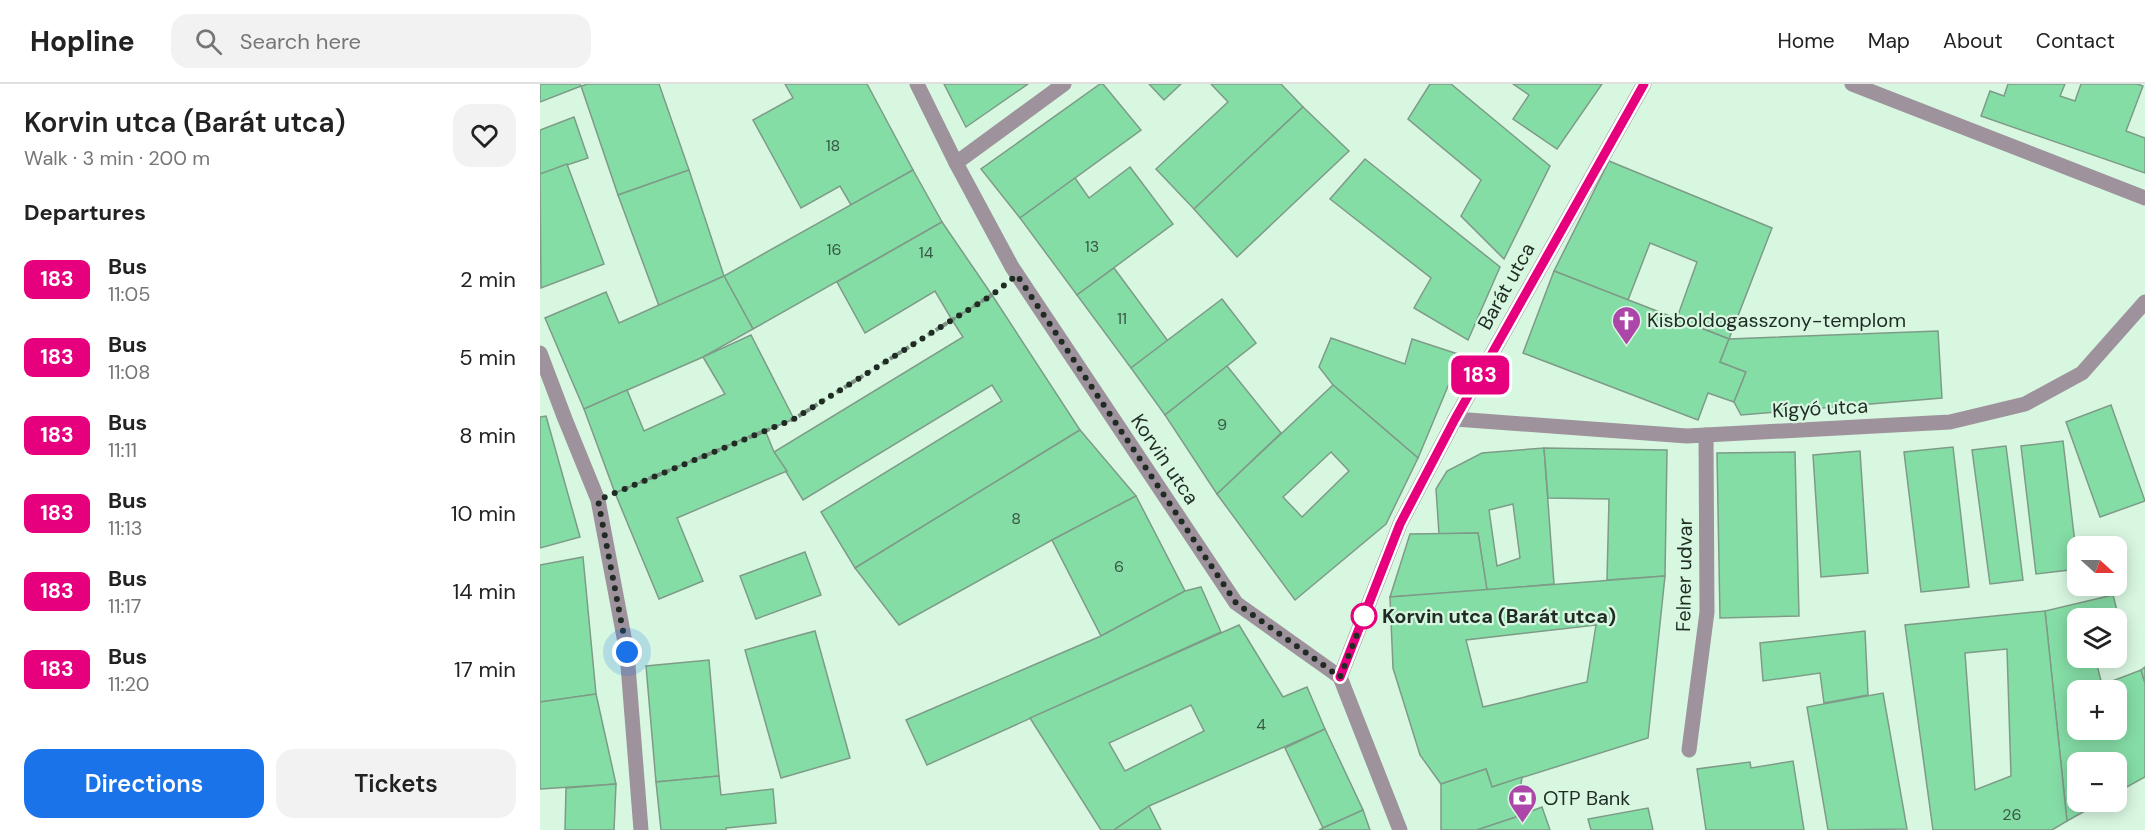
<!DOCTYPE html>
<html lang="en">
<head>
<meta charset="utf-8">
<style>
  :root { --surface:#fff; --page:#f2f2f2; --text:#222; --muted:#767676; --line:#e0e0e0; --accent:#1a73e8 }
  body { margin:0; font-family:"DM Sans",sans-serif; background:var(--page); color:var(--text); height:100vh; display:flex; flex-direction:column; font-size:22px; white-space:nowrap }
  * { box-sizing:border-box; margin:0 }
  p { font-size:20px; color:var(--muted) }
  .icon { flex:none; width:33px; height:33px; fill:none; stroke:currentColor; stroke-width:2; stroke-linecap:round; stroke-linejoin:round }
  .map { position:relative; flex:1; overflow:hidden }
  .panel { display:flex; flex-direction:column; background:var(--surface); width:540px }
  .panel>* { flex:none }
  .badge { padding:0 12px; border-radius:9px; font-size:21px; line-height:39px }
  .needle { width:39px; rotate:111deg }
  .controls { position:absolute; left:1527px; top:452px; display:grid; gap:12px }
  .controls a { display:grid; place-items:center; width:60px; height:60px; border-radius:12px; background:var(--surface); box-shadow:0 3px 15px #0003; font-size:30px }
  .you { position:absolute; width:30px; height:30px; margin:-15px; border:4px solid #fff; border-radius:50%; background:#1a73e8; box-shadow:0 0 0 9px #1a73e833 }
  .map>.badge { position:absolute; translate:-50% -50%; box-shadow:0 0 0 3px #fff }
  h2 { padding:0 24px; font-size:22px; line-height:54px }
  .round { display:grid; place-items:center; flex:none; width:63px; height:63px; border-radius:18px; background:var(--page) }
  .head { display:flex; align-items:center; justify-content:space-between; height:102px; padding:0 24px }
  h1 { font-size:28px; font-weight:600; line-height:45px }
  .button { display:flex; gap:12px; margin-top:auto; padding:12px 24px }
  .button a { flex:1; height:69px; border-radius:18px; background:var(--accent); color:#fff; font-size:24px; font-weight:600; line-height:69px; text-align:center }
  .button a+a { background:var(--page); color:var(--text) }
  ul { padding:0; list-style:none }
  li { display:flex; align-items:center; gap:18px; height:78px; padding:0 24px }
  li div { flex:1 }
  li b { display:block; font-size:22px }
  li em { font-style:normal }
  li .badge { min-width:66px; font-weight:700; text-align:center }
  header { display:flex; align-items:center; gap:36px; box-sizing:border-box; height:84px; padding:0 30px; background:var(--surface); border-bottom:2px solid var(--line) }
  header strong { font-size:28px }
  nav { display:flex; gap:33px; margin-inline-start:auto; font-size:21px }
  .search { width:420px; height:54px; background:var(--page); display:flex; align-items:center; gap:15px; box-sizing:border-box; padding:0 21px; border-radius:18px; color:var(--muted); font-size:22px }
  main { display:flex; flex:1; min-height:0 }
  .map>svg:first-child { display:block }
  .building { fill:#85dda6; stroke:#7e9b87; stroke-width:1.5; fill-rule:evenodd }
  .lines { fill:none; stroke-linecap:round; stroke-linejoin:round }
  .path { stroke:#7d9383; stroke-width:4; stroke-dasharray:4.5 4.5; stroke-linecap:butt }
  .minor { stroke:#9e939d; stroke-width:15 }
  .line-casing { stroke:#fff; stroke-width:14 }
  .line { stroke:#e6007e; stroke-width:9 }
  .walk { stroke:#1f2b23; stroke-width:6; stroke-dasharray:0 10.8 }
  .stop-dot { fill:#fff; stroke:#e6007e; stroke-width:3 }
  .labels { text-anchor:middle; stroke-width:4.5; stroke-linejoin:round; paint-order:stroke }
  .number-label { font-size:16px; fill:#385844 }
  .street-label { font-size:20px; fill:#1f2b23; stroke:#d8f7e1 }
  .poi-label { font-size:20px; fill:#1f2b23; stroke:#d8f7e1; text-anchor:start }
  .stop-label { font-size:20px; font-weight:bold; fill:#1f2b23; stroke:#d8f7e1; text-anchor:start }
</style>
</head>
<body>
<header>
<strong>Hopline</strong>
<div class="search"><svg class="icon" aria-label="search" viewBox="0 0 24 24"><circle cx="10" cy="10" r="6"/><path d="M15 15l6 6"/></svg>Search here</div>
<nav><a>Home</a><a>Map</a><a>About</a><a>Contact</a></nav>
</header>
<main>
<section class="panel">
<div class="head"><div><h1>Korvin utca (Barát utca)</h1><p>Walk · 3 min · 200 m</p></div><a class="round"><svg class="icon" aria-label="heart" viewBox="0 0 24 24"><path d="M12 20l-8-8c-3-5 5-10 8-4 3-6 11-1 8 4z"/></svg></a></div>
<h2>Departures</h2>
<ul>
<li><span class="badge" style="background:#e6007e;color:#fff">183</span><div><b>Bus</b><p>11:05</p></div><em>2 min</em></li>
<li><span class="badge" style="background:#e6007e;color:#fff">183</span><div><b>Bus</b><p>11:08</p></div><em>5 min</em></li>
<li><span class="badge" style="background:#e6007e;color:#fff">183</span><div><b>Bus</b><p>11:11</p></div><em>8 min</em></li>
<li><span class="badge" style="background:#e6007e;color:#fff">183</span><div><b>Bus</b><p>11:13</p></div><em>10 min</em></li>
<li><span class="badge" style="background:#e6007e;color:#fff">183</span><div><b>Bus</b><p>11:17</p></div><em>14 min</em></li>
<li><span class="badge" style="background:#e6007e;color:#fff">183</span><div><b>Bus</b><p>11:20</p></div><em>17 min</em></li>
</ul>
<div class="button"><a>Directions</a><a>Tickets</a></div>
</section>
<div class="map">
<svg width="1605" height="746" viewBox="0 0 1605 746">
  <rect width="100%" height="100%" fill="#d8f7e1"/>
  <g class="building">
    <path d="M0,0H40L41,2L0,18Z"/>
    <path d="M48,0H119L149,86L78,111L41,2Z"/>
    <path d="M245,0H327L373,86L311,121L300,102L261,124L213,36L253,14Z"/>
    <path d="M404,0H488L426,43Z"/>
    <path d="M560,0H563L601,46L480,134L441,85Z"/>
    <path d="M609,0H641L624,16Z"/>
    <path d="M671,0H741L763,23L654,125L616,85L688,18Z"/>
    <path d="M890,0H911L1010,82L964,175L921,132L941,96L868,35Z"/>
    <path d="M973,0H1062L1017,65L973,35L989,11Z"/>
    <path d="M1468,0H1525L1520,12L1535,17L1541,0H1597L1603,2L1586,47L1605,54V89L1441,32L1450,7L1464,12Z"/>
    <path d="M763,23L809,67L697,173L654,125Z"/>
    <path d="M34,33L48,74L0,90V46Z"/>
    <path d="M825,75L960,183L928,256L874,224L891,194L790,115Z"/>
    <path d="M1069,77L1232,144L1189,255L1137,234L1157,178L1110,159L1088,216L1014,187Z"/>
    <path d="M27,80L64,180L1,204L0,90Z"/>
    <path d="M590,83L633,140L537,211L480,134L535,94L549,114Z"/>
    <path d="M149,86L184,192L119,222L78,111Z"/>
    <path d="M373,86L402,138L213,245L184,192Z"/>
    <path d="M402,138L452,211L412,236L395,207L325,249L297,198Z"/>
    <path d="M574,184L628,257L591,284L537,211Z"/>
    <path d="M1014,187L1189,255L1180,278L1206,288L1194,318L1168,309L1158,336L983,269Z"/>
    <path d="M184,192L213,245L163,273L44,325L5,234L66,208L79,239Z"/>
    <path d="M452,211L540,346L315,484L281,428L462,317L452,301L263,416L234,368L423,253L412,236Z"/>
    <path d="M682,215L716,259L625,331L591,284Z"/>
    <path d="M1398,247L1402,314L1201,331L1194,318L1206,288L1180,278L1189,255Z"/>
    <path d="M211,251L254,335L75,409L44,325L87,306L104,347L185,310L163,273Z"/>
    <path d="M791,254L865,280L872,255L921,271L878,374L793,301L779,283Z"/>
    <path d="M687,282L741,349L677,410L625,331Z"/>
    <path d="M793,301L878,374L846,440L755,516L677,410ZM791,368L809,387L762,433L743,413Z"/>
    <path d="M1571,321L1605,417L1560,433L1526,338Z"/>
    <path d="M6,332L40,453L0,464V333Z"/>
    <path d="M225,346L234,368L247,387L137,434L163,497L119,515L75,409Z"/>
    <path d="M540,346L596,412L512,456L359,541L315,484Z"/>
    <path d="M1523,357L1538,485L1496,490L1481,362Z"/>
    <path d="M1466,362L1483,496L1450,500L1432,366Z"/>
    <path d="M1413,363L1429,503L1381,508L1364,368Z"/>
    <path d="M1004,364L1014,500L947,506L938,449L899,450L896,405L907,387L942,369ZM973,420L980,474L957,482L949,426Z"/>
    <path d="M1004,364L1127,366L1125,492L1067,496L1069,415L1008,414Z"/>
    <path d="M1320,367L1328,489L1281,493L1273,371Z"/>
    <path d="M1255,368L1259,532L1180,534L1177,369Z"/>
    <path d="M596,412L645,507L561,552L512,456Z"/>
    <path d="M938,449L947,506L850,513L870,450Z"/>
    <path d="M265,468L281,511L216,535L200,492Z"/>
    <path d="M43,473L56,610L0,618V481Z"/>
    <path d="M1125,492L1108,654L952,703L946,685L901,700L880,671L853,584L850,513ZM1056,541L1047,598L943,623L926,556Z"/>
    <path d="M661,503L681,548L387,681L366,636L561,552L645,507Z"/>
    <path d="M1573,511L1582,546L1576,548V534H1538V573H1555L1562,601L1601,586L1605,599V693L1576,709V678H1538V717H1563L1527,737L1505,527ZM1538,606H1576V645H1538Z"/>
    <path d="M1505,527L1527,737L1512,746H1393L1365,541ZM1467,565L1471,692L1435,706L1425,569Z"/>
    <path d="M699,541L743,613L767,603L785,645L609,722L574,746H561L490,634ZM651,621L664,647L585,687L569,659Z"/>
    <path d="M275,547L310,674L241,694L205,566Z"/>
    <path d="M1325,547L1328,611L1284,619L1280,589L1223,597L1220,559Z"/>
    <path d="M169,576L179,692L116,698L106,582Z"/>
    <path d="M1605,583V599L1601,586Z"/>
    <path d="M1343,609L1367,745L1288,746L1267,623Z"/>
    <path d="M56,610L76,700L0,705V618Z"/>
    <path d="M785,645L823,726L783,744L745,664Z"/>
    <path d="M1253,677L1264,746H1166L1157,685L1210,678L1211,684Z"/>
    <path d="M946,685L952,703L982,693L976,733L937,746H901V700Z"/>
    <path d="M179,692L181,711L233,705L236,739L186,744V746H121L116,698Z"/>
    <path d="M76,700L74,746H25L26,704Z"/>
    <path d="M609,722L621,746H574Z"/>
    <path d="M1002,723L1010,746H937L976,733Z"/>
    <path d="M1108,724L1113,746H1051L1048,735Z"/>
    <path d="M823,726L830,746H779L783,744Z"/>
  </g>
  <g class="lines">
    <path class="path" d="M84,405L254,335L455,209"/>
    <g class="minor">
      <path d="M377,0L416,79L472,183L696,519L800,593L860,746"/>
      <path d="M1312,0L1605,114"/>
      <path d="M416,79L524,0"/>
      <path d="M0,269L25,335L58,416L87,569L101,746"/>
      <path d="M915,335L1147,352L1410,338L1485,320L1542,289L1605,218"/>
      <path d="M800,593L860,440L915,335L1104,0"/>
      <path d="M1149,666L1167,528L1166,351"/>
    </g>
  </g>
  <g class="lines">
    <defs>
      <path id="line" d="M800,593L860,440L915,335L1104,0"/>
    </defs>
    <use href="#line" class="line-casing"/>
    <use href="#line" class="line"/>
    <path class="walk" d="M87,568L58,416L254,335L452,211L477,191L696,519L800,593L826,528L824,532"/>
  </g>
  <defs>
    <symbol id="church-pin" viewBox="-11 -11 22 30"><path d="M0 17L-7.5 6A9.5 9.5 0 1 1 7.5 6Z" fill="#ac46a9" stroke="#d8f7e1"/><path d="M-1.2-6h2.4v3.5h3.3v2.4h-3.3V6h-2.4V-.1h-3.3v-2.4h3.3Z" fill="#fff"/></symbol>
    <symbol id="bank-pin" viewBox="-11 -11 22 30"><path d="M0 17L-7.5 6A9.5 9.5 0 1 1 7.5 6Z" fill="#ac46a9" stroke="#d8f7e1"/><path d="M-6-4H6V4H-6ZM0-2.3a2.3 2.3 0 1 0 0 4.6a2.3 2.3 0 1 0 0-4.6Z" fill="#fff"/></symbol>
  </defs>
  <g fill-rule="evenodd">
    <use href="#church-pin" x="1070" y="220" width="33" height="45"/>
    <use href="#bank-pin" x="966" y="698" width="33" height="45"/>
  </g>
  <circle class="stop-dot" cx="824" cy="532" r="12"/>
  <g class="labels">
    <g class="number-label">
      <text x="293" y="67">18</text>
      <text x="552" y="168">13</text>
      <text x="294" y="171">16</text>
      <text x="386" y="174">14</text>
      <text x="582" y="240">11</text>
      <text x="682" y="346">9</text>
      <text x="476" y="440">8</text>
      <text x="579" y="488">6</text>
      <text x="721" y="646">4</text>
      <text x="1472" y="736">26</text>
    </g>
    <g class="street-label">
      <text transform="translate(966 202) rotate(-61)" y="7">Barát utca</text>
      <text transform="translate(1280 324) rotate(-3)" y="7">Kígyó utca</text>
      <text transform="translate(625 375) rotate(56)" y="7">Korvin utca</text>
      <text transform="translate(1144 491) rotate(-89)" y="7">Felner udvar</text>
    </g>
    <g class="poi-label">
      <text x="1107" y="243">Kisboldogasszony-templom</text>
      <text x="1003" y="721">OTP Bank</text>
    </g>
    <g class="stop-label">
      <text x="842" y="539">Korvin utca (Barát utca)</text>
    </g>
  </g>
</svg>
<div class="controls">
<a><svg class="needle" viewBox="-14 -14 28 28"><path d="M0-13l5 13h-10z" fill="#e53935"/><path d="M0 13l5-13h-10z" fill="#767676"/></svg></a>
<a><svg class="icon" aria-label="layers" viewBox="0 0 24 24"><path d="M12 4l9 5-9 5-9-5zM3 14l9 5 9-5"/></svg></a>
<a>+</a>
<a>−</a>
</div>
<div class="you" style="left:87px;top:568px"></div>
<b class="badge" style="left:940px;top:291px;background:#e6007e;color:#fff">183</b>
</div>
</main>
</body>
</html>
